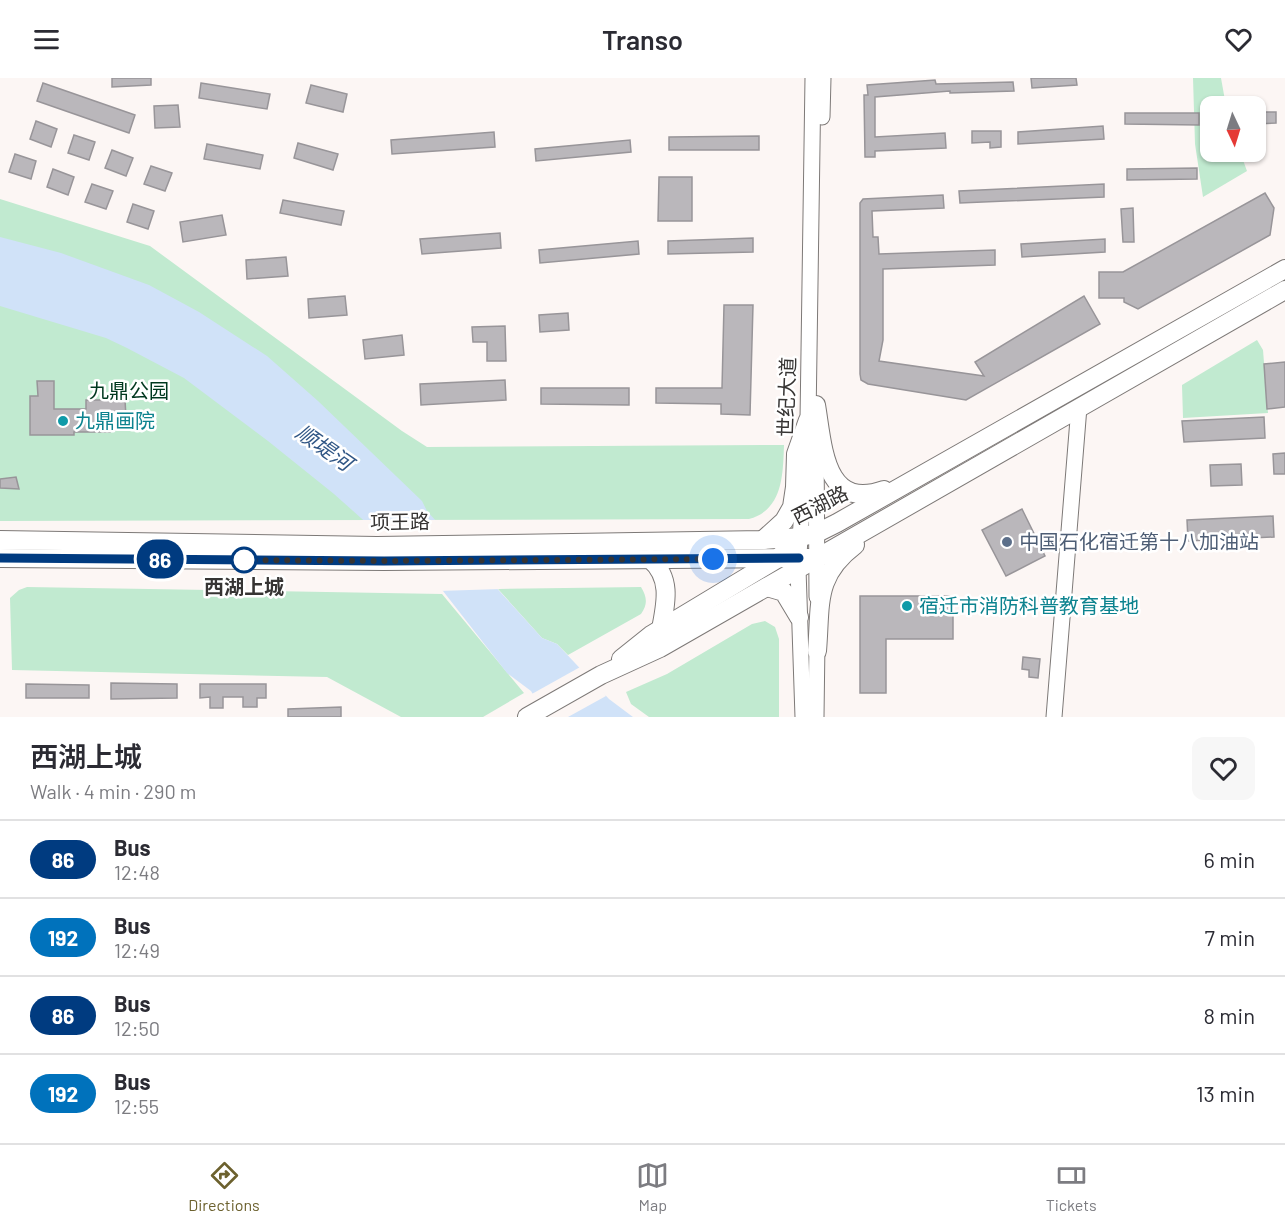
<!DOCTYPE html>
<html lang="en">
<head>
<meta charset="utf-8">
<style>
  :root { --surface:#fff; --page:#f7f7f7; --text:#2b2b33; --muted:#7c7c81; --line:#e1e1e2; --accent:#6c612e }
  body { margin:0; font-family:Barlow,"Noto Sans SC",sans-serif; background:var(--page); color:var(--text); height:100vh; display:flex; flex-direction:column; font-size:22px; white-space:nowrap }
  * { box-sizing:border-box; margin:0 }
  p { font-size:20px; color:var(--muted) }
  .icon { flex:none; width:33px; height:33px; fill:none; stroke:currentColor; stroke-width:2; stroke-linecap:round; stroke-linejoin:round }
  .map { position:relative; height:639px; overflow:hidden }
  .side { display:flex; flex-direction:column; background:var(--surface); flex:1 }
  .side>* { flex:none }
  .badge { padding:0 12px; border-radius:20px; font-size:21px; line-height:39px }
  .needle { width:39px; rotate:176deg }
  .buttons { position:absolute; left:1200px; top:18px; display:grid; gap:12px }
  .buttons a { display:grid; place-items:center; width:66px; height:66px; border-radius:12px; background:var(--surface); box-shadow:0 2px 4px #0004; font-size:30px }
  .you { position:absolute; width:30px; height:30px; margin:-15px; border:4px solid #fff; border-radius:50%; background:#1a73e8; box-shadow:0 0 0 9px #1a73e833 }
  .map>.badge { position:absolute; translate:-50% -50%; box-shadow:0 0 0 3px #fff }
  .round { display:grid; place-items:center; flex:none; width:63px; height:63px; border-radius:12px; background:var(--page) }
  .summary { display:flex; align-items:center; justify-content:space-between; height:102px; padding:0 30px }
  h1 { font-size:28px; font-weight:600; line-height:45px }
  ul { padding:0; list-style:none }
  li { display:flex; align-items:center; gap:18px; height:78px; padding:0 30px; border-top:2px solid var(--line) }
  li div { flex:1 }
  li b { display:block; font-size:22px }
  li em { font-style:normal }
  li .badge { min-width:66px; font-weight:700; text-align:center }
  header { display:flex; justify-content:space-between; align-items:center; height:78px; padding:0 30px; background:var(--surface); font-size:27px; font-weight:600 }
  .menu { display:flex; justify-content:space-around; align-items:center; height:84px; border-top:2px solid var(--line); background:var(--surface); font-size:16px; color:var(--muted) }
  .menu a { display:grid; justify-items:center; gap:3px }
  .menu .on { color:var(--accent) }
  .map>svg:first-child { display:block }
  .green { fill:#c1ead0 }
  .water { fill:#d0e2f8 }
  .pier { fill:#fcf6f4 }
  .building { fill:#bab7bb; stroke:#989599; stroke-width:1.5 }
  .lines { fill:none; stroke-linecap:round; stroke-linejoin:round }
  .minor-casing { stroke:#7d7977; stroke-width:17 }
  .major-casing { stroke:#7d7977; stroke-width:20 }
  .minor { stroke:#fff; stroke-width:15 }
  .major { stroke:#fff; stroke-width:18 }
  .line-casing { stroke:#fff; stroke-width:14 }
  .line { stroke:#003b80; stroke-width:9 }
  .walk { stroke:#363433; stroke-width:6; stroke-dasharray:0 10.8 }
  .culture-dot { fill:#0f9aa8; stroke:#fff; stroke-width:2 }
  .service-dot { fill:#5c6f8a; stroke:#fff; stroke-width:2 }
  .stop-dot { fill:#fff; stroke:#003b80; stroke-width:3 }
  .labels { text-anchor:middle; stroke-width:5; stroke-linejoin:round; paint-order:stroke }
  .park-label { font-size:20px; fill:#00381f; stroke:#fff }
  .street-label { font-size:20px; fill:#363433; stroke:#fff }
  .culture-label { font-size:20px; fill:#0d838f; stroke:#fff; text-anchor:start }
  .service-label { font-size:20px; fill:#4e5e75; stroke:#fff; text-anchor:start }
  .stop-label { font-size:20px; font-weight:bold; fill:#363433; stroke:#fff }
  .water-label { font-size:21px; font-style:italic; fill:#305685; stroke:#fff }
</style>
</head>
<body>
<header><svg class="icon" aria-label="menu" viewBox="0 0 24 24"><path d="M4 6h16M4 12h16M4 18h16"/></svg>Transo<svg class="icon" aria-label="heart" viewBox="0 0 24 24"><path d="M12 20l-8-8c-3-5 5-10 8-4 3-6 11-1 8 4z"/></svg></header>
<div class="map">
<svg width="1285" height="639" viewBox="0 0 1285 639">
  <rect width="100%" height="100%" fill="#fcf6f4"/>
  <g class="green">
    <path d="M1193,0H1221L1226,28H1210V74H1240L1247,93L1203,119L1195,66Z"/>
    <path d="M0,121L150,168L402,353L427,369L784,367C783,396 783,432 749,441L0,443Z"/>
    <path d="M1257,262L1263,272L1268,335L1183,340L1182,307Z"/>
    <path d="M27,509L442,516L524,615L483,639H401L327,599L12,592L10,520L19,512Z"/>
    <path d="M641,509C647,519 648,526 641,536L568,577L557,566L542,560L498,511Z"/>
    <path d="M765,543L775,549L779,561V639H649L631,626L626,614L667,596L752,546Z"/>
  </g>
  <path class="water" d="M0,159L61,175L149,207L199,234L267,278L318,323L422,423L427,433L542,560L557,566L609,621L633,639H546L531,613L507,595L443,513L334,416L268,363L184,300L127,270L106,260L0,228Z"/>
  <g class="pier">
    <path d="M359,442H439L501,511L438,513Z"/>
    <path d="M582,588L598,605L606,618L568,639H542L530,617Z"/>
  </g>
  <g class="building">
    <path d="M112,0H151V7L112,9Z"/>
    <path d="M1031,0H1076L1077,7L1032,10Z"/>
    <path d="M935,2L936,6L1013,4L1014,13L950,15V13L875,19V59L945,55L946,70L875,73V79H865L864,17H868L867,7Z"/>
    <path d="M43,5L135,37L129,55L37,23Z"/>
    <path d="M201,5L270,16L267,31L199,20Z"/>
    <path d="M311,7L347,16L343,34L306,25Z"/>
    <path d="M178,27L180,49L155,50L154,28Z"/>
    <path d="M1256,34H1276V45L1256,46Z"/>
    <path d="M1125,35H1199V47L1125,46Z"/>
    <path d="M36,43L57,51L51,69L30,61Z"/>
    <path d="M1103,48L1104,61L1018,66V54Z"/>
    <path d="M972,53H1001V69L990,70V64L972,65Z"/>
    <path d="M494,54L495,69L392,76L391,62Z"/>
    <path d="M74,57L95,64L89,82L68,75Z"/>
    <path d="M759,58V72H669V59Z"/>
    <path d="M630,62L631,74L536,83L535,71Z"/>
    <path d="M298,65L338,76L333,92L294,80Z"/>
    <path d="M207,66L263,77L260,91L204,81Z"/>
    <path d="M112,72L133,80L126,98L105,90Z"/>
    <path d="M15,76L36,83L31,101L9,94Z"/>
    <path d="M151,88L172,95L165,113L144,106Z"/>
    <path d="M1197,90V101L1127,102V91Z"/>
    <path d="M53,91L74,99L68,117L47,109Z"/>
    <path d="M659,99H692V143H658Z"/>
    <path d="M92,106L113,113L106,131L85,124Z"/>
    <path d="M1104,106V119L960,125L959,113Z"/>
    <path d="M1265,115L1274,130L1270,157L1138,231L1124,224V220H1099V194H1123Z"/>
    <path d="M943,117L944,130L872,133L873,159H878L879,176L995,172V187L883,191V262L879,283L984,298L975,284L1084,218L1100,246L966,322L868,306L861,302L860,296V125L863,121Z"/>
    <path d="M283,122L344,133L341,147L280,135Z"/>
    <path d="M133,126L154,133L148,151L127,144Z"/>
    <path d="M1133,130L1134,164H1123L1121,131Z"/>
    <path d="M222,137L226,157L183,164L180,144Z"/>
    <path d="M500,155L501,170L422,176L420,161Z"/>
    <path d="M753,160V174L668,176V163Z"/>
    <path d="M1105,161V174L1022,179L1021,166Z"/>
    <path d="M638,163L639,176L540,185L539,172Z"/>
    <path d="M286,179L288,198L247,201L246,182Z"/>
    <path d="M345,218L347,237L309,240L308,221Z"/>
    <path d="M724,227H753L750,337L721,336V326L656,325V310H722Z"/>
    <path d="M568,235L569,252L540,254L539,237Z"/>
    <path d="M505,248L506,283H487V264H473L472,249Z"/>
    <path d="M402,257L404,277L365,281L363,262Z"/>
    <path d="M1285,284V329L1267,331L1264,286Z"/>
    <path d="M505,302L506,322L421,327L420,306Z"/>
    <path d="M37,303H54V331H86V322H125L126,339L109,340L110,354H74V357H30V318H38Z"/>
    <path d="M541,310H629V327L541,326Z"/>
    <path d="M1264,339L1265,360L1184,364L1182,343Z"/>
    <path d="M1285,375V396H1274L1273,376Z"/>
    <path d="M1241,386L1242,407L1211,408L1210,387Z"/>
    <path d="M16,399L19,411L0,410V401Z"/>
    <path d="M1022,431L1045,478L1006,498L982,452Z"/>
    <path d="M1273,438L1274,459L1188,463L1187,442Z"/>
    <path d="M860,518H953V561H886V615H860Z"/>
    <path d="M1023,579L1040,581L1038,600L1029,599V592L1022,591Z"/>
    <path d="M111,605L177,606V620L111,621Z"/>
    <path d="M26,606L89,607V620H26Z"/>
    <path d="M200,606H266V620H257V629H243V619H223V630H210V619L200,620Z"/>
    <path d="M341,629V639H288V631Z"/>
  </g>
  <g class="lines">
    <defs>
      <g id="minor">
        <path d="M822,39L823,0"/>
        <path d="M816,360L817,519"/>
        <path d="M803,639L798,491L808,342L813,0"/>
        <path d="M816,639L817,564"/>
        <path d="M1054,639L1079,329"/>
      </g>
      <g id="major">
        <path d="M816,327C823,368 824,433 884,412"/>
        <path d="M0,462L377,468L763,462L801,459"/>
        <path d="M763,462L784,443L792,429L795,409L796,376L808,342"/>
        <path d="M0,480L384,483L814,480"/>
        <path d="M650,481C672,500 666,525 661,551"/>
        <path d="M767,509L784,514L799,539"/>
        <path d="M817,573C821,526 814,498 855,467"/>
        <path d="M621,581L651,557L777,481L801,459L817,455L837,445L1285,191"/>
        <path d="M527,639L601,597L660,570L1285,212"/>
      </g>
    </defs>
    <use href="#minor" class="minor-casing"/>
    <use href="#major" class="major-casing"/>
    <use href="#minor" class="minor"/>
    <use href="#major" class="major"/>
  </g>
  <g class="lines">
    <defs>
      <path id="line" d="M0,480L384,483L799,480"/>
    </defs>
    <use href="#line" class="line-casing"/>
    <use href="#line" class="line"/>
    <path class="walk" d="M244,482L384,483L713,481"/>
  </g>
  <g class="culture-dot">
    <circle cx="63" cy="343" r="6"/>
    <circle cx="907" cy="528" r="6"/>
  </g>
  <circle class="service-dot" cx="1007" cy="464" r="6"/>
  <circle class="stop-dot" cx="244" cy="482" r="12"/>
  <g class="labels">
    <g class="park-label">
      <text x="129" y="320">九鼎公园</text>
    </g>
    <g class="street-label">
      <text transform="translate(787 319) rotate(-88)" y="7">世纪大道</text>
      <text transform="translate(820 427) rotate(-27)" y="7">西湖路</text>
      <text transform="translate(400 444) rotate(-1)" y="7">项王路</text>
    </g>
    <g class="culture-label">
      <text x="75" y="350">九鼎画院</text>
      <text x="919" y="535">宿迁市消防科普教育基地</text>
    </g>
    <g class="service-label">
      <text x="1019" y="471">中国石化宿迁第十八加油站</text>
    </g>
    <g class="stop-label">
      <text x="244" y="516">西湖上城</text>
    </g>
    <g class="water-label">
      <text transform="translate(324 370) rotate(35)" y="7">顺堤河</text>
    </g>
  </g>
</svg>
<div class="buttons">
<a><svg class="needle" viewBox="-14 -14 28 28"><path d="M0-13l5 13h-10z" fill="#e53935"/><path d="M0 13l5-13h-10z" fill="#7c7c81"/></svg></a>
</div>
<div class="you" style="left:713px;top:481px"></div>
<b class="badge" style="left:160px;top:481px;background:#003b80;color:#fff">86</b>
</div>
<section class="side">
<div class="summary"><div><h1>西湖上城</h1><p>Walk · 4 min · 290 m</p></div><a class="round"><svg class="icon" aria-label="heart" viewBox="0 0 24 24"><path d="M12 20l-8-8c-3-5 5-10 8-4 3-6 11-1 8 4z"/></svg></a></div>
<ul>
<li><span class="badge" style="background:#003b80;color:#fff">86</span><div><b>Bus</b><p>12:48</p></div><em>6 min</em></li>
<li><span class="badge" style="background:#0072bc;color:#fff">192</span><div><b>Bus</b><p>12:49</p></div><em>7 min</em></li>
<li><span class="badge" style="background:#003b80;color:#fff">86</span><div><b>Bus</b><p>12:50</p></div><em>8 min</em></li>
<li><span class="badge" style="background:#0072bc;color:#fff">192</span><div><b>Bus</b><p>12:55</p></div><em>13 min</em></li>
</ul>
</section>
<nav class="menu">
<a class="on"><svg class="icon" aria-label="directions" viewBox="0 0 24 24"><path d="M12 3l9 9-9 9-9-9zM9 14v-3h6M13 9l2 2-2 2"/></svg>Directions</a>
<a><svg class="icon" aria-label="map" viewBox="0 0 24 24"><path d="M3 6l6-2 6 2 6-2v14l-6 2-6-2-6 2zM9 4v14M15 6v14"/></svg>Map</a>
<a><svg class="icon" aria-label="tickets" viewBox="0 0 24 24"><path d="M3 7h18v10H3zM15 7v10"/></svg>Tickets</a>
</nav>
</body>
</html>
